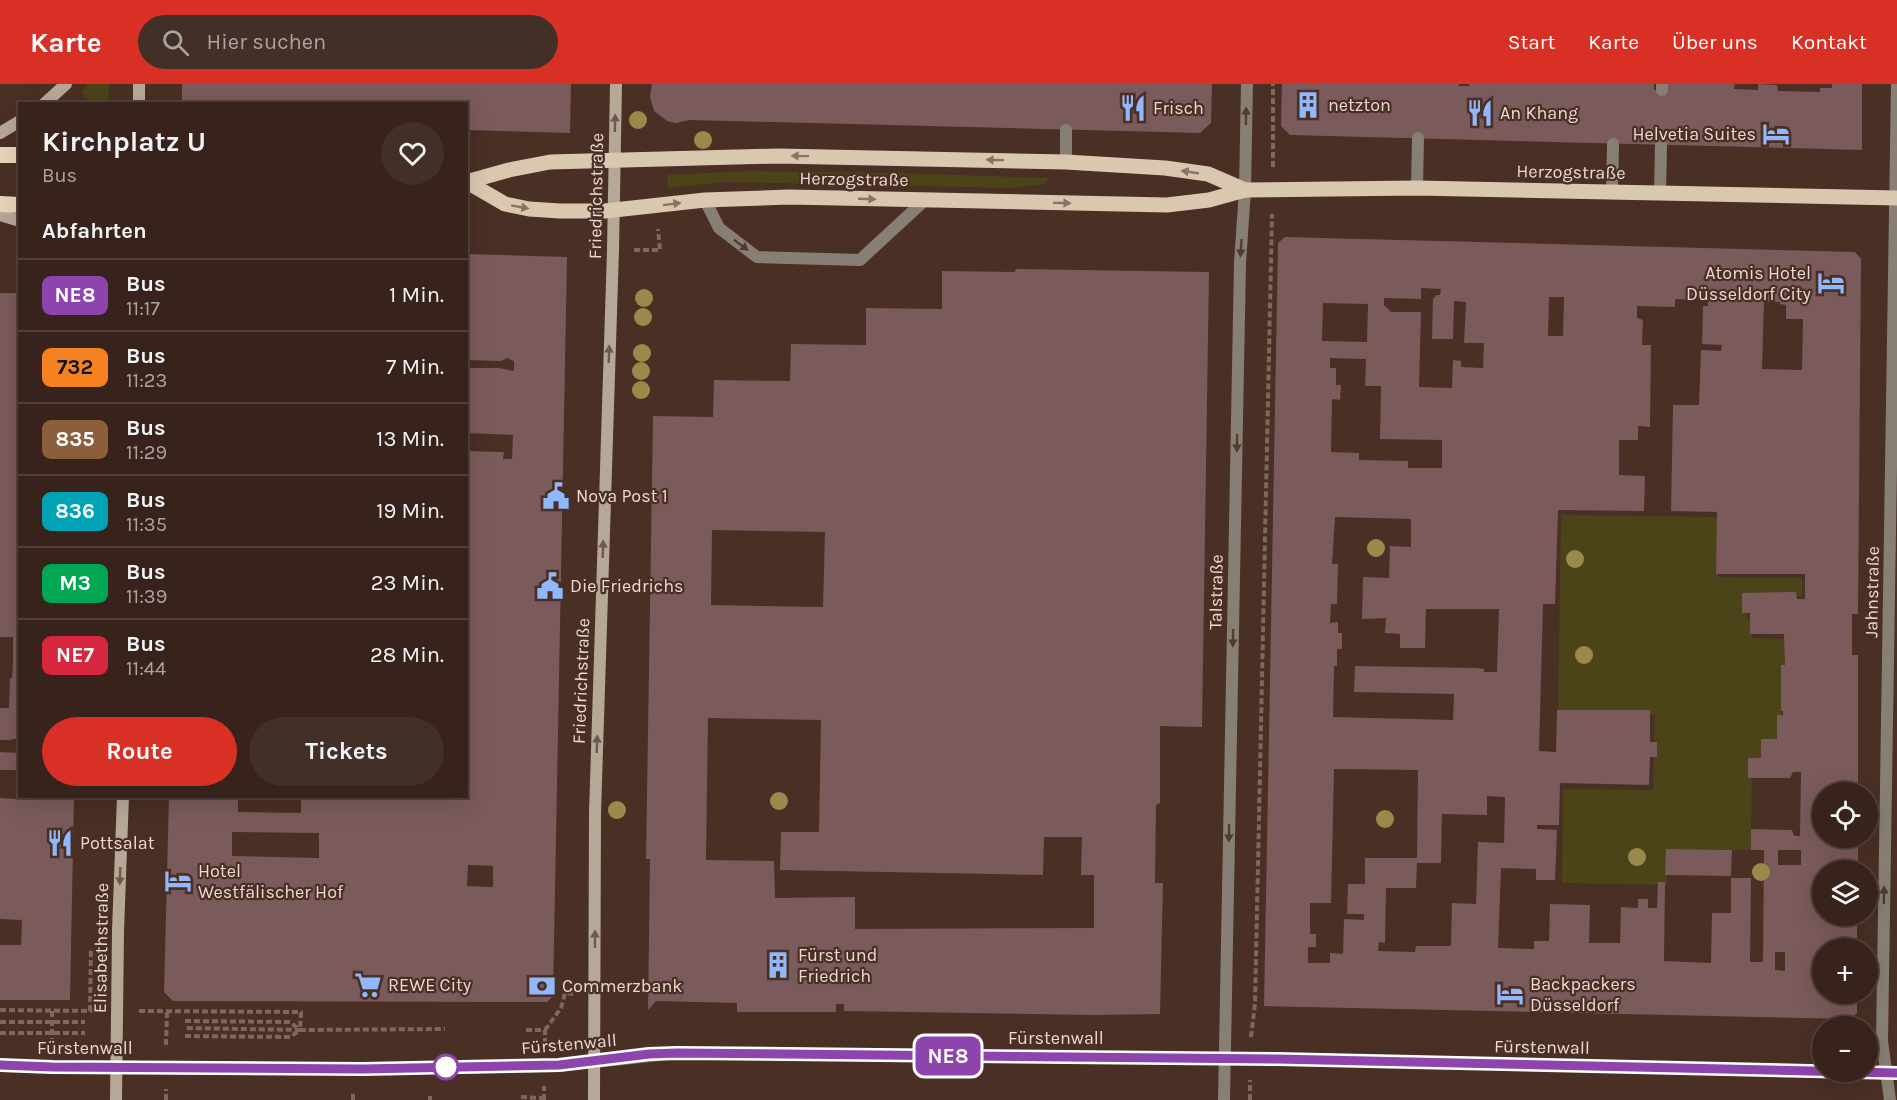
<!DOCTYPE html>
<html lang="de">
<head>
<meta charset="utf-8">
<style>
  :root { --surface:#37231b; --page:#422f28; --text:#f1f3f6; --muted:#aaa4a3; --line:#51403a; --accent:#d93025 }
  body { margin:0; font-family:Karla,sans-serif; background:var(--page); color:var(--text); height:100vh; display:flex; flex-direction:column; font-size:22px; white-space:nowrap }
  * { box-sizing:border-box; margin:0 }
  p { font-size:20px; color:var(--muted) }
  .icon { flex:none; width:33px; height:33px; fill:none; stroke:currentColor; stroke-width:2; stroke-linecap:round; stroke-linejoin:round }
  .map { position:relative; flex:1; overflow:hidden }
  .side { position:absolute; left:18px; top:18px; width:450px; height:696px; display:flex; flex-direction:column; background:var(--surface); border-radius:0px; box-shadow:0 6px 24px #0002,0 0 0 2px var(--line) }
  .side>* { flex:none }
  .badge { padding:0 12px; border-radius:9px; font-size:21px; line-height:39px }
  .tools { position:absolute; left:1812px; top:698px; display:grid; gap:12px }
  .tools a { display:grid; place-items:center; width:66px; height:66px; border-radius:50%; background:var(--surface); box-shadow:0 6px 24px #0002,0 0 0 2px var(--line); font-size:30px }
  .map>.badge { position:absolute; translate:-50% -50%; box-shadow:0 0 0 3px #fff }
  h2 { padding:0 24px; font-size:22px; line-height:54px }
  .round { display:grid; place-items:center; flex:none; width:63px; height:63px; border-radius:32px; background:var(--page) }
  .headline { display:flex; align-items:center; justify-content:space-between; height:102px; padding:0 24px }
  h1 { font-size:28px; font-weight:700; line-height:45px }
  .button { display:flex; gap:12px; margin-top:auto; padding:12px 24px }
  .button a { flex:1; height:69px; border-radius:36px; background:var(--accent); color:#fff; font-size:24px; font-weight:700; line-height:69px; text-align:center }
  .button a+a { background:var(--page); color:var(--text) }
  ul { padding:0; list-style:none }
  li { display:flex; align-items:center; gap:18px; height:72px; padding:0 24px; border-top:2px solid var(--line) }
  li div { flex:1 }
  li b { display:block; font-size:22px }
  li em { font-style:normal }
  li .badge { min-width:66px; font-weight:700; text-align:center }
  header { display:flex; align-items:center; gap:36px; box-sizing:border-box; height:84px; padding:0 30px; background:var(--accent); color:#fff }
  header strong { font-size:28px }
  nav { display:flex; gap:33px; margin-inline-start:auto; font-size:21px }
  .search { width:420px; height:54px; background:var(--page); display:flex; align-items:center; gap:15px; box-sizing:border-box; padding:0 21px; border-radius:33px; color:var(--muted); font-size:22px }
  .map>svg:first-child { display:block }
  .green { fill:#4a4418 }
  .building { fill:#7a5a5b; fill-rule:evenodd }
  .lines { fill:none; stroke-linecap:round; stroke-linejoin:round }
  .path { stroke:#7e675d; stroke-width:4; stroke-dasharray:6 3; stroke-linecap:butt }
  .service { stroke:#887f74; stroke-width:12 }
  .minor { stroke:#887f74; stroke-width:12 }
  .tertiary { stroke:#887f74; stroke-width:12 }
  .secondary { stroke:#b6a896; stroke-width:12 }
  .primary { stroke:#d9c7b0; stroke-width:15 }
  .trunk { stroke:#e9d5bc; stroke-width:16 }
  .tree { fill:#9b894b }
  .oneway { fill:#523b30 }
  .oneway2 { fill:#6f594c }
  .oneway3 { fill:#8a7363 }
  .line-casing { stroke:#fff; stroke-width:14 }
  .line { stroke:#8e44ad; stroke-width:9 }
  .stop-dot { fill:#fff; stroke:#8e44ad; stroke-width:3 }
  .labels { text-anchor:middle; stroke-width:4.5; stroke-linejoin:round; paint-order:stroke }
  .poi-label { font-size:18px; fill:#ebd9d2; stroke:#492f24; text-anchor:start }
  .street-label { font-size:18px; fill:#ebd9d2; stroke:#492f24 }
</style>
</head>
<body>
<header>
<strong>Karte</strong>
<div class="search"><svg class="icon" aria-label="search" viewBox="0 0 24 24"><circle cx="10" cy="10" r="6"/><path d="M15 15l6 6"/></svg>Hier suchen</div>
<nav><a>Start</a><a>Karte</a><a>Über uns</a><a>Kontakt</a></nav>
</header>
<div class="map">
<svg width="1897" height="1016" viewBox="0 0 1897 1016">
  <rect width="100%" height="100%" fill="#492f24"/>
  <g class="green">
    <path d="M88,0H109L108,19H93L81,9Z"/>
    <path d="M748,87L899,89L1049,94L1045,100L1010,104L725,98L668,104L667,91Z"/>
    <path d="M1561,431L1719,433L1718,493L1802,494V512H1747V535L1752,536V554L1787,555L1786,585H1781V631L1799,632L1765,680L1752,679L1751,766L1667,765V801L1562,799L1563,705L1653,706L1655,631L1558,629Z"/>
  </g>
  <g class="building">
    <path d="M182,0H571L570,49L466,46V20H182Z"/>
    <path d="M652,0H1212L1211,39L1200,49L689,36L676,39L667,37L654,27L650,13Z"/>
    <path d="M1282,0H1459V2H1469V0H1654V6H1662L1667,0H1735L1734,5L1758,6V0L1777,1L1778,7L1820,8V4H1832V0H1862V66L1290,51L1281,42Z"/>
    <path d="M1285,153L1855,168L1861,175L1858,530H1852V571H1858V708H1822V753H1858V786H1822V831H1857V864H1822V909H1857V929L1850,935L1264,922L1278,159ZM1421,204L1441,205L1440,211H1437L1433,215L1432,255H1453L1454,217L1466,218L1464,259H1484L1483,284L1461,283V277L1453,276L1452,304L1419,303L1421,228H1391L1384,221V214L1421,215ZM1549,213H1564L1563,252H1548ZM1675,215L1708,216V222H1703L1702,260L1722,261L1721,267L1701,266L1699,321H1673L1671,427L1717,428L1716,490H1805V515H1797L1796,508L1742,509V529H1750V550H1784L1785,581H1781V627H1783V631H1777V655H1761V674H1748V694H1790L1793,688H1801L1800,752H1794L1792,746L1751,745V766H1764L1763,878H1750V876L1751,794H1731V829H1712L1711,879L1664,877L1665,798H1658L1657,824H1648V815H1638V824L1621,823L1620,859H1589L1590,821L1550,820L1549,857H1534V865L1498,864L1501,784L1536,785V796H1555L1557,746L1537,745V741H1559L1560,699L1649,701L1650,673H1657V658H1650V626H1557L1556,668L1539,667L1543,520H1555L1558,426L1644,427L1645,392L1619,391V356H1638V342L1650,343L1651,261H1642L1643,236L1637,234V222L1675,223ZM1764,217L1780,218V220L1786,221V235H1803L1802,286L1762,285ZM1323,219L1368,220L1367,258L1322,257ZM1330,274L1366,275L1365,302H1381L1380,355L1442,356V384H1408V377L1359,376V369L1331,368L1332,315L1340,316L1341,301H1336V284H1330ZM1335,433L1411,435V463L1390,462L1389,494L1363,493L1362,535L1386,534L1385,549L1400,550V564H1425L1426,525H1499L1497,588H1484V585L1477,584L1355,582L1354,608L1454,610L1453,636L1333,633L1334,582H1337V565H1342V549H1338V538L1330,539L1331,520H1337L1338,480H1332ZM1334,685L1418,686L1417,774H1365V800H1348L1347,830H1364V836L1344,835L1343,870L1330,869V879H1308V863H1316V850H1310V819H1331ZM1487,712L1505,713L1504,759L1478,758L1476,820L1452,819L1451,862H1416L1415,868L1378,867L1379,858L1385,859L1386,804H1416L1417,779H1441L1442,730L1487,731ZM1778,766H1801V781H1778ZM1775,868H1785V887L1775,886Z"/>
    <path d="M466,170L567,173L553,912L547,918L173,917L164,908L169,712H238V728L301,729V712H466V367L501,368H504L503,375H512L513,351L466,349V284H499L514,287V277L507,274L501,277L466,276ZM232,748L319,749V774L232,772ZM468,781L493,782V803L467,802Z"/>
    <path d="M1016,185L1209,188L1202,643L1160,642V719L1156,721L1155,799H1163L1160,930L1092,931L844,927V920H836V928H737V919L656,917L648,926L650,775H646L653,332L713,333L714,296L790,297L791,260L866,261V224L942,225V187L1015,188ZM712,446L825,448L823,523L711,521ZM708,634L821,636L819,748H781L780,786L1043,791L1044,753H1082L1081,791H1094V844L855,845V813L775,814L774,777L706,776Z"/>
    <path d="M0,209H20V654L9,656H0V624H9L10,594H12L13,576V553H0Z"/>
    <path d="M0,668L20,669V712H74L70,916H0V861H21L22,836L0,835V714L16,715L17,686H0Z"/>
    <path d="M1666,765L1732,766L1731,792L1665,791Z"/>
  </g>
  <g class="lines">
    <g class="path">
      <path d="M1273,83V0"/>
      <path d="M634,166H660L658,145"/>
      <path d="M0,926L95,927"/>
      <path d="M52,927V961"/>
      <path d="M90,927L91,864"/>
      <path d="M139,927L301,928L300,946"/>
      <path d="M185,937L290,938L300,946L185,944"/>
      <path d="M0,938H85"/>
      <path d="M526,946H545V961"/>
      <path d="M545,946L561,924L565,909L573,910"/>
      <path d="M0,949H85"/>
      <path d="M185,952L290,953L300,946L445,945"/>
      <path d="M1251,953L1255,920L1272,130"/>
      <path d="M166,961L167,928"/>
      <path d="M521,1013L544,1014"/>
      <path d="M166,1016V1005"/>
      <path d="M353,1016V1010"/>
      <path d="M430,1016V1012"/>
      <path d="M544,1016V1002"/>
      <path d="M1250,1016V996"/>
    </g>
    <g class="service">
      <path d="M1662,6V0"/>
      <path d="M1066,78V46"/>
      <path d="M1417,104L1418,54"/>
      <path d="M1612,109L1613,60"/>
      <path d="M1660,109L1661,61"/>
      <path d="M705,116L719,144L757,173L860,176L925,116"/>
    </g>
    <g class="minor">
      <path d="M1224,1016L1240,179L1245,106L1247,0"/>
      <path d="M1890,1016L1882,957L1897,0"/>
    </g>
    <path class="tertiary" d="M0,981L52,983L363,985L559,982L677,969L1277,975L1897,989"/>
    <g class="secondary">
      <path d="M44,20L66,0"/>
      <path d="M139,20V0"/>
      <path d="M0,49L20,37"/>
      <path d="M0,131L20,137"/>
      <path d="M116,1016L118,847L123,712"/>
      <path d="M594,1016L595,729L613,166L616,0"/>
    </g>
    <g class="primary">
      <path d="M466,98L509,86L550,78L778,72L1066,78L1165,84L1208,90L1245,106"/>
      <path d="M467,98L505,120L529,125L560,127H605L705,116L789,113L1167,121L1209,116L1245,106L1417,104L1897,114"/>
    </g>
    <g class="trunk">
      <path d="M0,71H20"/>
      <path d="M0,120L20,121"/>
    </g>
  </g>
  <g class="tree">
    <circle cx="638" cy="36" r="9"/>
    <circle cx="703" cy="56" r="9"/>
    <circle cx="644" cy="214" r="9"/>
    <circle cx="643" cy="233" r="9"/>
    <circle cx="642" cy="269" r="9"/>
    <circle cx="641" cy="287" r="9"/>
    <circle cx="641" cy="306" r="9"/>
    <circle cx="1376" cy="464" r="9"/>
    <circle cx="1575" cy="475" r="9"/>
    <circle cx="1584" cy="571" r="9"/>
    <circle cx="779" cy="717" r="9"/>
    <circle cx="617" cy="726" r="9"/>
    <circle cx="1385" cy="735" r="9"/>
    <circle cx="1637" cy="773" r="9"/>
    <circle cx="1761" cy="788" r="9"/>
  </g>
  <defs><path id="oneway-solid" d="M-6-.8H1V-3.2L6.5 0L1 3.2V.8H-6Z" transform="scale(1.5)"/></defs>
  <g class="oneway">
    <use href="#oneway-solid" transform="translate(1246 32) rotate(-89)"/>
    <use href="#oneway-solid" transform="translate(741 161) rotate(37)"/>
    <use href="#oneway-solid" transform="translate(1241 164) rotate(94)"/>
    <use href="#oneway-solid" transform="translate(1237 359) rotate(91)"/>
    <use href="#oneway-solid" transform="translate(1233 554) rotate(91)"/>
    <use href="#oneway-solid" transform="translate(1229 749) rotate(91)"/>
    <use href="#oneway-solid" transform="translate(1884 811) rotate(-89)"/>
  </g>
  <g class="oneway2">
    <use href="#oneway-solid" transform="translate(615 39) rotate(-89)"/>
    <use href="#oneway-solid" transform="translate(609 270) rotate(-88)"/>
    <use href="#oneway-solid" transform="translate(603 465) rotate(-88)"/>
    <use href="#oneway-solid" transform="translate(597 660) rotate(-88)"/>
    <use href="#oneway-solid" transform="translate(120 792) rotate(92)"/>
    <use href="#oneway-solid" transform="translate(595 855) rotate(-90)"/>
  </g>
  <g class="oneway3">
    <use href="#oneway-solid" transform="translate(800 72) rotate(-179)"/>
    <use href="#oneway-solid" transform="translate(995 76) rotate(-179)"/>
    <use href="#oneway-solid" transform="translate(1190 88) rotate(-171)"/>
    <use href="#oneway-solid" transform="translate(867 115) rotate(2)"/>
    <use href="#oneway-solid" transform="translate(1062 119) rotate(1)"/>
    <use href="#oneway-solid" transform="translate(672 120) rotate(-7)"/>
    <use href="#oneway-solid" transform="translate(520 123) rotate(10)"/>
  </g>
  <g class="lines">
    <defs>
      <path id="line" d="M0,981L52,983L363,985L559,981L649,970L677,969L1277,975L1897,989"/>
    </defs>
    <use href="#line" class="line-casing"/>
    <use href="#line" class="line"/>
  </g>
  <defs>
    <symbol id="building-bare" viewBox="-9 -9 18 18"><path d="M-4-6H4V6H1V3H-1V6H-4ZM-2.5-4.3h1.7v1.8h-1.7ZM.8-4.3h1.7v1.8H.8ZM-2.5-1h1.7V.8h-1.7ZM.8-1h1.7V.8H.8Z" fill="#91b8fd" stroke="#492f24" stroke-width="2.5" paint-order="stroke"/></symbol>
    <symbol id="restaurant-bare" viewBox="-9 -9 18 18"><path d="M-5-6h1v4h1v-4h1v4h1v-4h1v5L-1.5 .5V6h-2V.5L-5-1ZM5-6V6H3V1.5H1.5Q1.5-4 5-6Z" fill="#91b8fd" stroke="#492f24" stroke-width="2.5" paint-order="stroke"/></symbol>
    <symbol id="hotel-bare" viewBox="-9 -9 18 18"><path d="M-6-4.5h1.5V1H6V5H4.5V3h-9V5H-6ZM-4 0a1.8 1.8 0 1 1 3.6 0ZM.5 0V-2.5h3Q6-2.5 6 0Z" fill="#91b8fd" stroke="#492f24" stroke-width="2.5" paint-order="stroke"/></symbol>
    <symbol id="civic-bare" viewBox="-9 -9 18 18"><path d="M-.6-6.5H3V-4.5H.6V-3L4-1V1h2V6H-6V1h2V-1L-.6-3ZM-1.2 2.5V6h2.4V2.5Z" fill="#91b8fd" stroke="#492f24" stroke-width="2.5" paint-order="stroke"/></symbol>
    <symbol id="supermarket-bare" viewBox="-9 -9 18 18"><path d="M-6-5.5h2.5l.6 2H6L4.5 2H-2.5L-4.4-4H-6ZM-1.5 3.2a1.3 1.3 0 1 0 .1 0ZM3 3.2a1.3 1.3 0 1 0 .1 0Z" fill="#91b8fd" stroke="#492f24" stroke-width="2.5" paint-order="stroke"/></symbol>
    <symbol id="bank-bare" viewBox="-9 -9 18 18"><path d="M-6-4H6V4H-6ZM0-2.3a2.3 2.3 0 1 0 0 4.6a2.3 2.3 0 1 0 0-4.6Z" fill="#91b8fd" stroke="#492f24" stroke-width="2.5" paint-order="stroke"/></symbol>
  </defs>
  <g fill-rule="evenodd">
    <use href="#building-bare" x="1289" y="2" width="38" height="38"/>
    <use href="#restaurant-bare" x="1114" y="5" width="38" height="38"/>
    <use href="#restaurant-bare" x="1461" y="10" width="38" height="38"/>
    <use href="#hotel-bare" x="1757" y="31" width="38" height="38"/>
    <use href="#hotel-bare" x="1812" y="180" width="38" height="38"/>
    <use href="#civic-bare" x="537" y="393" width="38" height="38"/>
    <use href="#civic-bare" x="531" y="483" width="38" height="38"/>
    <use href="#restaurant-bare" x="41" y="740" width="38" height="38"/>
    <use href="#hotel-bare" x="159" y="778" width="38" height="38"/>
    <use href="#building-bare" x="759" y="862" width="38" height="38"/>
    <use href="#supermarket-bare" x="349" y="882" width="38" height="38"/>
    <use href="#bank-bare" x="523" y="883" width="38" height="38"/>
    <use href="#hotel-bare" x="1491" y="891" width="38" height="38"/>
  </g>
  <circle class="stop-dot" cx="446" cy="983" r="12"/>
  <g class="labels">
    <g class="poi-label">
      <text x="1328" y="27">netzton</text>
      <text x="1153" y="30">Frisch</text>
      <text x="1500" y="35">An Khang</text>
      <text x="1756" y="56" text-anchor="end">Helvetia Suites</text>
      <text x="1811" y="195" text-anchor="end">Atomis Hotel<tspan x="1811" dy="21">Düsseldorf City</tspan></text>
      <text x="576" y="418">Nova Post 1</text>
      <text x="570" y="508">Die Friedrichs</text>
      <text x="80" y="765">Pottsalat</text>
      <text x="198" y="793">Hotel<tspan x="198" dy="21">Westfälischer Hof</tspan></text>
      <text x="798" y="877">Fürst und<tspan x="798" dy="21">Friedrich</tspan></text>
      <text x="1530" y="906">Backpackers<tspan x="1530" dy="21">Düsseldorf</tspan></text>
      <text x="388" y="907">REWE City</text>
      <text x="562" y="908">Commerzbank</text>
    </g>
    <g class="street-label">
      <text transform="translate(1571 88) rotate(1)" y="6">Herzogstraße</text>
      <text transform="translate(854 95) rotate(1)" y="6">Herzogstraße</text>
      <text transform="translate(596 112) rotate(-89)" y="6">Friedrichstraße</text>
      <text transform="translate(1216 508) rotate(-89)" y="6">Talstraße</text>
      <text transform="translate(1872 508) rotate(-89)" y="6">Jahnstraße</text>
      <text transform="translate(581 597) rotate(-88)" y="6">Friedrichstraße</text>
      <text transform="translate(101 864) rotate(-89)" y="6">Elisabethstraße</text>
      <text x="1056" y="960">Fürstenwall</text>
      <text transform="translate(569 960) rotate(-5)" y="6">Fürstenwall</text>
      <text transform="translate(1542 963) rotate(1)" y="6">Fürstenwall</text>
      <text x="85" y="970">Fürstenwall</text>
    </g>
  </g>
</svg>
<div class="tools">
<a><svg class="icon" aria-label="locate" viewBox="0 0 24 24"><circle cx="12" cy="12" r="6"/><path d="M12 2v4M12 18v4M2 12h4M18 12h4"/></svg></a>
<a><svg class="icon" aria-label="layers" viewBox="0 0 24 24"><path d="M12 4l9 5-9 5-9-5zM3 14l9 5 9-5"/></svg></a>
<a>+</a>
<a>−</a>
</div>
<b class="badge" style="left:948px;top:972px;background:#8e44ad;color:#fff">NE8</b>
<section class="side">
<div class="headline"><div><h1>Kirchplatz U</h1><p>Bus</p></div><a class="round"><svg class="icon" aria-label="heart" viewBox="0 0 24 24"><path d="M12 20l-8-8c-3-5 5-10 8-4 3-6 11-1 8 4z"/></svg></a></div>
<h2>Abfahrten</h2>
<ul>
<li><span class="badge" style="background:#8e44ad;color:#fff">NE8</span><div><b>Bus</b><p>11:17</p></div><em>1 Min.</em></li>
<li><span class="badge" style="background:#f58220;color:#111">732</span><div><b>Bus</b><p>11:23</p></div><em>7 Min.</em></li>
<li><span class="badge" style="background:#8b5e3c;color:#fff">835</span><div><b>Bus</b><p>11:29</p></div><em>13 Min.</em></li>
<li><span class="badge" style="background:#00a3b4;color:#fff">836</span><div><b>Bus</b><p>11:35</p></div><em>19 Min.</em></li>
<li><span class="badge" style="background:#00a651;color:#fff">M3</span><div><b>Bus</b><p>11:39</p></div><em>23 Min.</em></li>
<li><span class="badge" style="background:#d7263d;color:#fff">NE7</span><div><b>Bus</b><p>11:44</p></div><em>28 Min.</em></li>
</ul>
<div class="button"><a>Route</a><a>Tickets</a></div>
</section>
</div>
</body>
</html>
